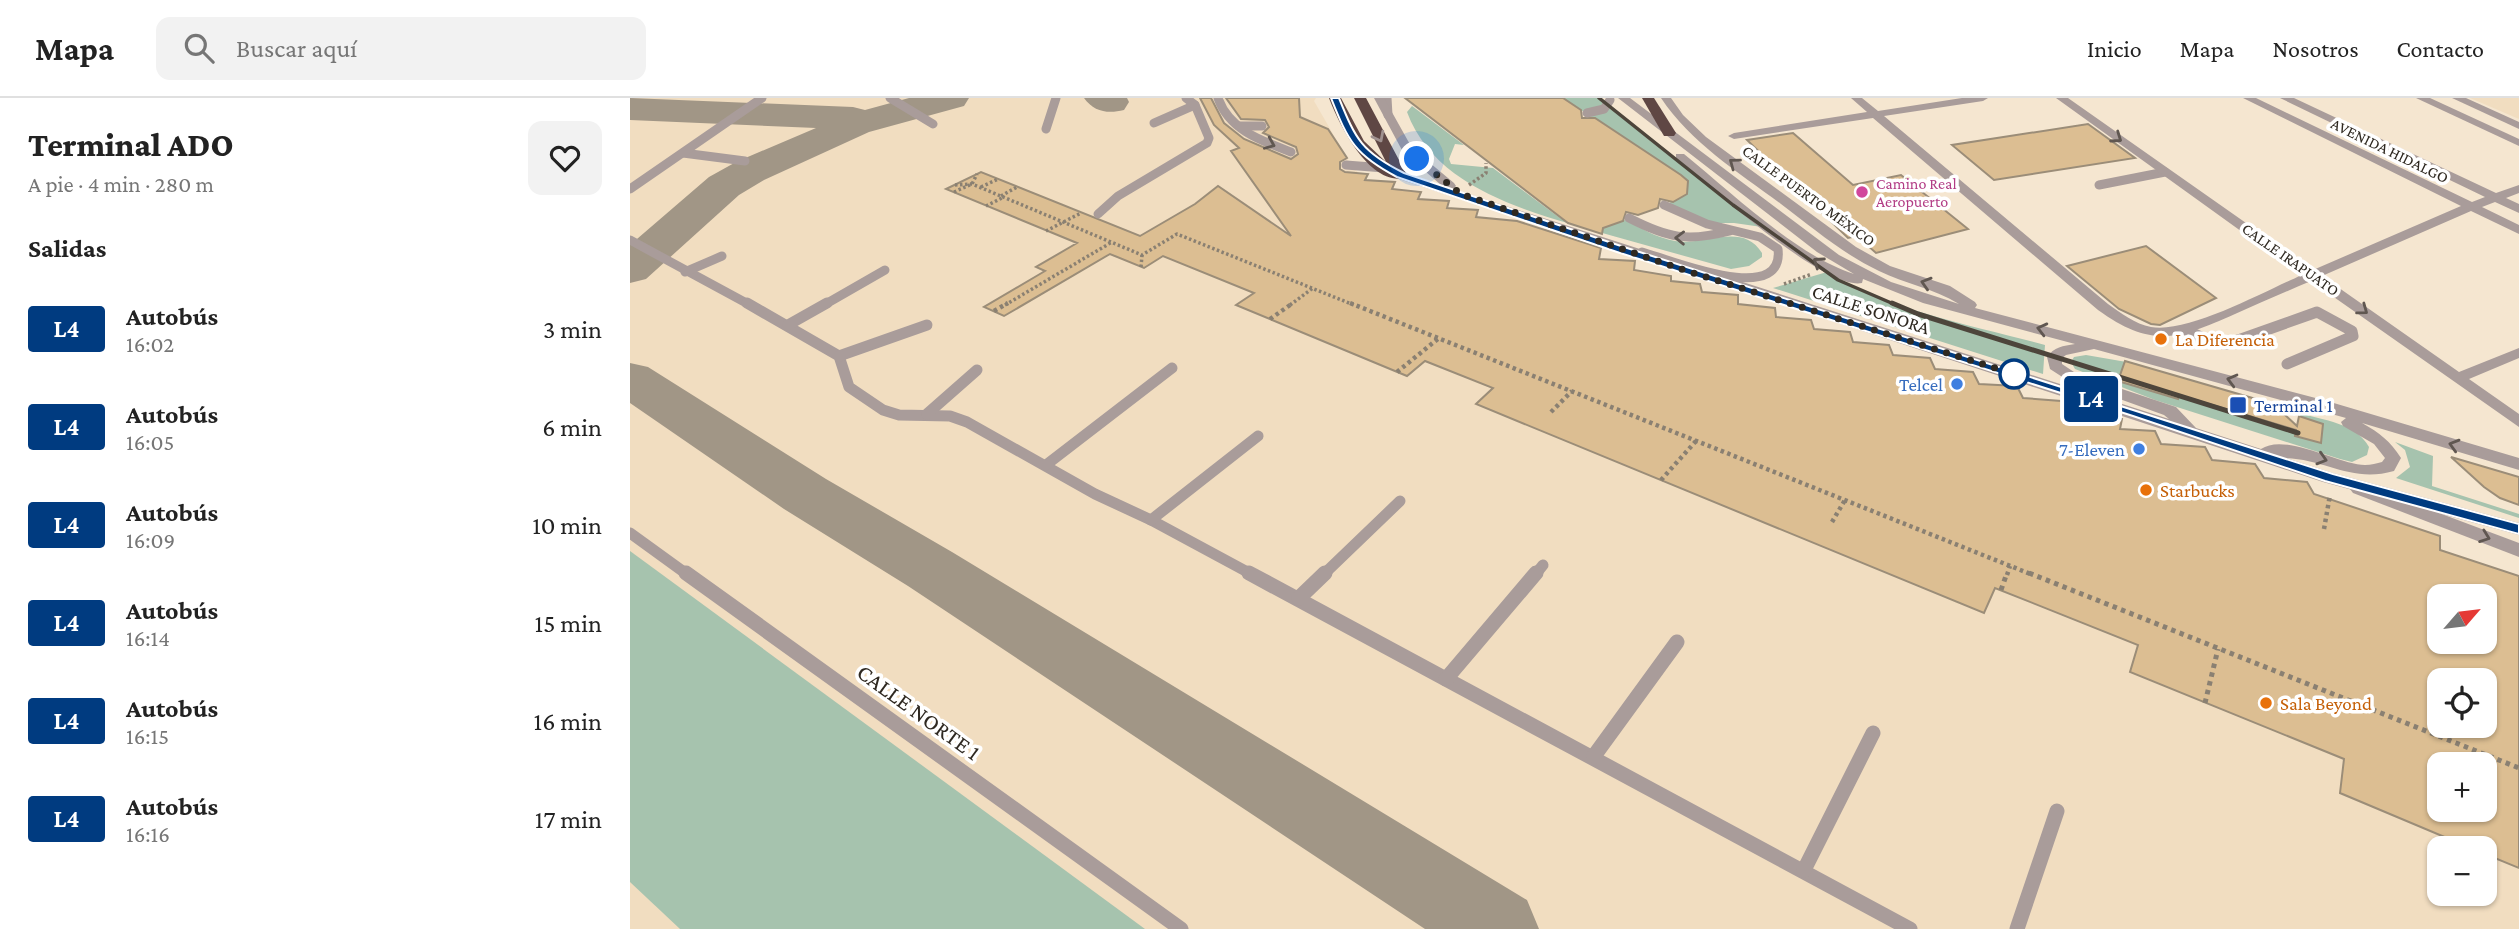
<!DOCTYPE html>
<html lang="es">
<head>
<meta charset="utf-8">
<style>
  :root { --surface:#fff; --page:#f2f2f2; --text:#222; --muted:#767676; --line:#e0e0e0 }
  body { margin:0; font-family:"Crimson Pro",serif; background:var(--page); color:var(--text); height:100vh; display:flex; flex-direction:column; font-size:26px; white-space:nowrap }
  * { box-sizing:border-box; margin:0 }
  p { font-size:23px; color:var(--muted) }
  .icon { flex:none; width:38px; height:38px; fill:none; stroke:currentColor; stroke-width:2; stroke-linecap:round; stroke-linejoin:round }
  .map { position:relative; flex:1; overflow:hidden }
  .sheet { display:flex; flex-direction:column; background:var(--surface); width:630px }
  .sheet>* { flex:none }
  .badge { padding:0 14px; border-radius:5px; font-size:24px; line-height:46px }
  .needle { width:46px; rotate:62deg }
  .tools { position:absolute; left:1797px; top:486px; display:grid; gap:14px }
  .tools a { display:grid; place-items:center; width:70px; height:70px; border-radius:14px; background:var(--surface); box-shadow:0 2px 5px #0004; font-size:35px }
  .you { position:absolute; width:35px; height:35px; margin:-18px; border:5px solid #fff; border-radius:50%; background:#1a73e8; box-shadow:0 0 0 10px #1a73e833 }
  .map>.badge { position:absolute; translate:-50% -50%; box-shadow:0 0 0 4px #fff }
  h2 { padding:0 28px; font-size:26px; line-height:63px }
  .round { display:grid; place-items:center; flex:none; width:74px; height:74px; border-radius:14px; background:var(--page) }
  .headline { display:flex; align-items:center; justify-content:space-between; height:119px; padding:0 28px }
  h1 { font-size:33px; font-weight:800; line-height:52px }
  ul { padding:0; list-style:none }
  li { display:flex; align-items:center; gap:21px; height:98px; padding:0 28px }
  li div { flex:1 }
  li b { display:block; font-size:26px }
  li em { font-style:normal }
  li .badge { min-width:77px; font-weight:700; text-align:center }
  header { display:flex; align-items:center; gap:42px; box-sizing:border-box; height:98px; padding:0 35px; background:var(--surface); border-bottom:2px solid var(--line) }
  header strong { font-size:33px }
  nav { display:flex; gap:38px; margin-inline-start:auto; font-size:24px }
  .search { width:490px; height:63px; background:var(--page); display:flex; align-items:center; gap:18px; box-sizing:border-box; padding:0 24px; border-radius:14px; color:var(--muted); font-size:26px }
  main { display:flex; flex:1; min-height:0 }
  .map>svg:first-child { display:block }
  .built { fill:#f1ddc0; fill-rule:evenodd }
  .green { fill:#a6c3ae }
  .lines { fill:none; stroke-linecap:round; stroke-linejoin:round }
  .taxiway { fill:#a19686; fill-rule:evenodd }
  .building { fill:#dcbe92; stroke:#9b8d78; stroke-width:2; fill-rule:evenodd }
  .path-far2 { stroke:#8a8072; stroke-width:3.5; stroke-dasharray:2.5 2.5; stroke-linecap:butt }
  .path-far1 { stroke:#8a8072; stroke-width:4.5; stroke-dasharray:3.5 3.5; stroke-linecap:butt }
  .path { stroke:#8a8072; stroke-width:5; stroke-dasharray:4.5 4.5; stroke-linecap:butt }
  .service-far2 { stroke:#a99c9a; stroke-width:9 }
  .service-far1 { stroke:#a99c9a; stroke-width:11 }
  .service { stroke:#a99c9a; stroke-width:15 }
  .minor { fill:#a99c9a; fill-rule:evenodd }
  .tertiary { fill:#a99c9a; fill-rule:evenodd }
  .motorway { fill:#5f4744; fill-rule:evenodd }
  .rail-far1 { stroke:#4d453b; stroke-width:3.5 }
  .rail { stroke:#4d453b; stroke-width:5 }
  .oneway { stroke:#9f918f }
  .oneway2 { stroke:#605751 }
  .line { fill:#003b80; stroke:#fff; stroke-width:2 }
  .walk { stroke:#2f2921; stroke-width:7; stroke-dasharray:0 12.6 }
  .hotel-dot { fill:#d1479c; stroke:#fff; stroke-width:2.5 }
  .food-dot { fill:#e8710a; stroke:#fff; stroke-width:2.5 }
  .stop-dot { fill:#fff; stroke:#003b80; stroke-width:3.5 }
  .shop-dot { fill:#3f7fe0; stroke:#fff; stroke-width:2.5 }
  .transit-dot { fill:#1a4fb4; stroke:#fff; stroke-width:2.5 }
  .labels { text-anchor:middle; stroke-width:7; stroke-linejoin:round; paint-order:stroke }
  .far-street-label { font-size:16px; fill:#2f2921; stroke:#fff }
  .far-hotel-label { font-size:16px; fill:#b23c85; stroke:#fff; text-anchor:start }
  .street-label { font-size:19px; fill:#2f2921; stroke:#fff }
  .food-label { font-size:19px; fill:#c56008; stroke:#fff; text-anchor:start }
  .shop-label { font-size:19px; fill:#366cbe; stroke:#fff; text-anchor:end }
  .transit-label { font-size:19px; fill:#164399; stroke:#fff; text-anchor:start }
  .near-street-label { font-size:23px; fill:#2f2921; stroke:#fff }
</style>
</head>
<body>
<header>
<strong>Mapa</strong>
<div class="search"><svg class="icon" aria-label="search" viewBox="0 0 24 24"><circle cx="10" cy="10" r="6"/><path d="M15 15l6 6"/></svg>Buscar aquí</div>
<nav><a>Inicio</a><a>Mapa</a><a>Nosotros</a><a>Contacto</a></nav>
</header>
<main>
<section class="sheet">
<div class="headline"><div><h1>Terminal ADO</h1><p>A pie · 4 min · 280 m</p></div><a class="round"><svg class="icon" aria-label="heart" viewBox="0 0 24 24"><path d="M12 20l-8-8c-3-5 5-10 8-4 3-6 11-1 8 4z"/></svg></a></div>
<h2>Salidas</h2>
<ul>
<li><span class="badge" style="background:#003b80;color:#fff">L4</span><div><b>Autobús</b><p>16:02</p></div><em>3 min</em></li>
<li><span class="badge" style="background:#003b80;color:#fff">L4</span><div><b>Autobús</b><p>16:05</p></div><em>6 min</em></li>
<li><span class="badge" style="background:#003b80;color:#fff">L4</span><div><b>Autobús</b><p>16:09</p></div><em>10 min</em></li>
<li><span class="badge" style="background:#003b80;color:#fff">L4</span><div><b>Autobús</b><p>16:14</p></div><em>15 min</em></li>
<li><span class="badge" style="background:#003b80;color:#fff">L4</span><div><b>Autobús</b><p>16:15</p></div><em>16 min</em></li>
<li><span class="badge" style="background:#003b80;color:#fff">L4</span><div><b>Autobús</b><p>16:16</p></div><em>17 min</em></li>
</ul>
</section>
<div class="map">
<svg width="1889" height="831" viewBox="0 0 1889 831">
  <rect width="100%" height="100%" fill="#f5e6d0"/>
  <g class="built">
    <path d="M0,0H686L684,3L721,67L736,83L1810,438V452L1889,478V831H0ZM1810,499H1855V544H1810ZM1810,583H1855V628H1810ZM1810,667H1855V712H1810ZM1810,751H1855V796H1810Z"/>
    <path d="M1840,0H1889V21Z"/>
  </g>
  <g class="green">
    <path d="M933,0H971L1132,129L1104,125H1082L1037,106L1057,96L1058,83Z"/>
    <path d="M782,8L834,47L825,46L819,61L821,66L863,70L930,120C949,129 975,129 995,122C1011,130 1027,140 1045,143C1074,148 1113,123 1132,155V159L1119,168L1101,171C1062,160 1022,149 983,138C908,116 807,95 777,14Z"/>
    <path d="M1197,174C1256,212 1346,228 1415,247L1413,276L1143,190Z"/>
    <path d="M1456,257L1508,266L1502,286L1548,301L1549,297L1666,332V338L1690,345L1693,326L1668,318L1669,315C1693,322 1726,325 1739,349L1737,357L1722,364L1710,361L1525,302L1445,271L1441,264L1444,259Z"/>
    <path d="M1765,344L1803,358L1802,388L1889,416V420L1766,380L1780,369L1775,352Z"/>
    <path d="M0,453L515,831H50L0,784Z"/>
  </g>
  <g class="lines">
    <g class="taxiway">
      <path d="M0,0L223,9L235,12L279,0H339L334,8L239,34L134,82L109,97L16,181L0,185V147L79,79L106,64L186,30L0,22Z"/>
      <path d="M454,0H497L499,4L494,12C478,16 464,14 454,0Z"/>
      <path d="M0,265L18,269L196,381L322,454L897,802L909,831H795L278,488L154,411L0,305Z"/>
    </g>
  </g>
  <g class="building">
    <path d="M570,0H581L594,25L614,41L661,61L668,56L666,49L633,35L639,29L635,22L611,21L596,0H669L670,19L698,31L717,60L710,64V71L715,74L738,76L735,82L765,84L762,91L791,94L788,101L819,103L817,110L848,112L846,119L887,123L971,150L969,161L1005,163L1004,172L1041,178V183L1070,186L1072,194L1108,197V206L1145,210L1146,219L1181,222L1184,231L1220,234L1223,244L1259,247L1263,257L1300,260L1305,271L1343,274L1349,286L1387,288L1393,300L1431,303L1438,315L1476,319L1477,316L1492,321L1490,331L1525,333L1531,346L1575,349L1582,362L1625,366L1634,380L1677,384L1684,396L1810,438V452L1889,478V770L1855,756V751H1843L1710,695L1714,661L1500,574L1508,547L1365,490L1354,515L846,306L863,290L795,263L777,278L606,207L624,195L533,158L514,170L480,156L374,218L354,209L415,173L406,169L447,145L316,91L351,74L510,138L565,106L588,88L661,138L601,53L609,50L584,27ZM1810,499H1855V544H1810ZM1810,583H1855V628H1810ZM1810,667H1855V712H1810Z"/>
    <path d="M775,0H933L951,12L952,20H965L1051,77L1058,83L1057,96L1043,104L1030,101L1028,110L1008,117L996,114L993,123L973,130L972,136L938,125Z"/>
    <path d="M1458,26L1505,60L1364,82L1322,47Z"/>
    <path d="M1163,35L1223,87L1271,77L1338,131L1246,155L1227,138L1218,140L1117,42Z"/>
    <path d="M1516,148L1586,200L1530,227L1521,226L1489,211L1437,168Z"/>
    <path d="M1495,263L1643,306L1667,328L1669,318L1693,326L1691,345L1665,338L1666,332L1549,297L1548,301L1488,283Z"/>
    <path d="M1821,359L1889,379V407L1870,400L1854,389Z"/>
  </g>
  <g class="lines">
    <g class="path-far2">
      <path d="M325,87L342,86L512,157L547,136L724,207"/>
      <path d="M839,87L856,75V65"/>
      <path d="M351,89L368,81"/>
      <path d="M324,94L342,86L347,76"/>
      <path d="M371,98L387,89"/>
      <path d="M356,108L374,99"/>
      <path d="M416,133L451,115"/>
      <path d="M511,169L512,157"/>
      <path d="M1154,186L1182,176"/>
      <path d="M375,207L482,144"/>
      <path d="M660,207L683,190"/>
    </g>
    <g class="path-far1">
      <path d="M720,205L1403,477"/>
      <path d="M364,213L378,205"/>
      <path d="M640,221L663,205"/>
      <path d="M767,274L809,240"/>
      <path d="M921,314L942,293"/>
      <path d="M1031,382L1066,343"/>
      <path d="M1202,424L1215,402"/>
      <path d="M1694,431L1700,397"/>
      <path d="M1377,477L1380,468"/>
    </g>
    <g class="path">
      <path d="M1399,475L1889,670"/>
      <path d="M1371,492L1377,475"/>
      <path d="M1575,605L1588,551"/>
    </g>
    <g class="service-far2">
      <path d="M260,0L303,26"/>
      <path d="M588,0C599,32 632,43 661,54"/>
      <path d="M757,0L758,17"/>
      <path d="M957,15L974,11L980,2"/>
      <path d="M524,25L565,7"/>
      <path d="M609,28H632"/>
      <path d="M416,31L426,0"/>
      <path d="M53,55L115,63"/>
      <path d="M716,67L754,70"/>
      <path d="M1469,87L1535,74"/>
      <path d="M0,91L132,0"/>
      <path d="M468,116L488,98L577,45L579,40L565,7L556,0"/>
      <path d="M999,120C1038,140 1057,144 1100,133"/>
      <path d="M0,142L120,207"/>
      <path d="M1012,154C1038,161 1155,210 1148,151L1130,139L1077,126L1034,107"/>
      <path d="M55,174L92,158"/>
      <path d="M194,207L255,172"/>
    </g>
    <g class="service-far1">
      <path d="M117,205L209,258L219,289L253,312L269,317L320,318L337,324L465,396L521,422L623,477"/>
      <path d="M158,227L197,205"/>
      <path d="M1556,232L1584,245L1597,246L1687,214L1722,233L1723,238L1657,266"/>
      <path d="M209,258L297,227"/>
      <path d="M297,316L347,272"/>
      <path d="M416,367L542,270"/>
      <path d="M521,422L628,338"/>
      <path d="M0,435L58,477"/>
      <path d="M693,477L770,403"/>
      <path d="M905,477L913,467"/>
    </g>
    <g class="service">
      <path d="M56,475L551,831"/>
      <path d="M619,475L1280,831"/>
      <path d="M669,500L695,475"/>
      <path d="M816,581L906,475"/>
      <path d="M964,658L1047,544"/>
      <path d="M1174,772L1243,635"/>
      <path d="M1387,831L1427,713"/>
    </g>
    <g class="minor">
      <path d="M1221,0H1232L1248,13L1332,0H1358L1353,3L1254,18L1478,206C1491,215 1505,226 1521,229C1558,236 1635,193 1672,177L1426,0H1438L1683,172L1831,108L1613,0H1626L1842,104L1855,99L1650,0H1664L1866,95L1889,87V95L1876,100L1889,106V115L1865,104L1852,109L1889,127V136L1841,113L1692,178L1829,274L1889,250V260L1839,281L1889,316V329L1681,183C1655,194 1630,205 1605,216C1548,241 1522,251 1468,212L1243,20L1104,41L1098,38L1104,35L1237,14Z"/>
      <path d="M1729,385L1889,445V459L1723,395L1720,391L1723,387Z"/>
    </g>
    <g class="tertiary">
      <path d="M744,0H754L782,50L824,85L826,88L823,91L1539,321L1534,317L1437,282L1420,271L1417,259C1424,249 1433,248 1445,246L1293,205L1233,181L1232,185C1195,193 1077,86 1046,60V56H1054C1101,94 1167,158 1224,176L1187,154L988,0H1000L1209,157L1261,184L1329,206C1303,190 1276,186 1249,173C1213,156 1183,130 1151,106C1108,74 1061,45 1031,0H1041L1053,17L1076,39L1226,149L1260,168L1320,188L1345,204L1347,207L1345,210L1697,303L1889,360V372L1732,325C1750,335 1760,343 1771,360L1764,373C1722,385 1697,362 1656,360L1703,375L1889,425V437L1693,384L766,80V74L770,73L811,87L773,54ZM1464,251L1716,320L1711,324L1713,328L1744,346L1755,360L1752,364C1747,365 1741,367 1735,367C1709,367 1655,334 1631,351L1566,330L1546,309L1447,276L1432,266V260L1436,257Z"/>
      <path d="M1786,0H1800L1889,41V48Z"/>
      <path d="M1822,0H1836L1889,24V31Z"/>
    </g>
    <g class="motorway">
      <path d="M699,0H711L734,43L756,64L724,0H736L777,77L775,80C739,88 709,26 699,0Z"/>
      <path d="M1012,0H1024L1046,35L1044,38H1034Z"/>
    </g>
    <path class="rail-far1" d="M969,0L1103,107L1208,182L1266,207"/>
    <path class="rail" d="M1262,205L1288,216L1668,335"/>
  </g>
  <defs><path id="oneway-chevron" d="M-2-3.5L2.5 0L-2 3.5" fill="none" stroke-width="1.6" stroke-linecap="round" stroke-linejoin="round" transform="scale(1.75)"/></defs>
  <use class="oneway" href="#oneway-chevron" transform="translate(749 39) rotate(63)"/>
  <g class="oneway2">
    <use href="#oneway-chevron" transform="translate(1487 40) rotate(35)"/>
    <use href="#oneway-chevron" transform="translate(640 46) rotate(23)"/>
    <use href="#oneway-chevron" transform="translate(1104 65) rotate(-143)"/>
    <use href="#oneway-chevron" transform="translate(1050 140) rotate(-179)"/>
    <use href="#oneway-chevron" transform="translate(1188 164) rotate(-145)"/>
    <use href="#oneway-chevron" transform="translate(1296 185) rotate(-163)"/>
    <use href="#oneway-chevron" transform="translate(1733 212) rotate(36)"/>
    <use href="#oneway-chevron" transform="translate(1412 231) rotate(-166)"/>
    <use href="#oneway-chevron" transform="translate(1602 282) rotate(-165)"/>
    <use href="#oneway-chevron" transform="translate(1824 347) rotate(-164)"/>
    <use href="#oneway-chevron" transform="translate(1692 361) rotate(17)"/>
    <use href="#oneway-chevron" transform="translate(1855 439) rotate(20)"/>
  </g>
  <path class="line" d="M701,0H709C726,42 732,54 774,75L994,149L1703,376L1889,426V436L1695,383L1503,318L987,154L767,79C725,57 718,43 701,0Z"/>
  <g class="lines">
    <path class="walk" d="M787,61L831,96L1054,172L1384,276"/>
  </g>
  <circle class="hotel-dot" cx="1232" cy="94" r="7"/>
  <g class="food-dot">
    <circle cx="1531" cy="241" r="7"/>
    <circle cx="1516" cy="392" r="7"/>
    <circle cx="1636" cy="605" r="7"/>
  </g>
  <circle class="stop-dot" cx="1384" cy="276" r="14"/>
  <g class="shop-dot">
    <circle cx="1327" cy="286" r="7"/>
    <circle cx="1509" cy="351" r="7"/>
  </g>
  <rect class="transit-dot" x="1599" y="298" width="18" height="18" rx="3.5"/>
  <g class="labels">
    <g class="far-street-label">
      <text transform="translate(1760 52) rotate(26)" y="6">AVENIDA HIDALGO</text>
      <text transform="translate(1179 97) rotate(36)" y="6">CALLE PUERTO MÉXICO</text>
      <text transform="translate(1661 161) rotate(35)" y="6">CALLE IRAPUATO</text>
    </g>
    <g class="far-hotel-label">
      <text x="1246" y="91">Camino Real<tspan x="1246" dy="18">Aeropuerto</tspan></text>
    </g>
    <g class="street-label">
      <text transform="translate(1241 211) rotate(18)" y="7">CALLE SONORA</text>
    </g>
    <g class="food-label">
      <text x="1545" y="248">La Diferencia</text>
      <text x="1530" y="399">Starbucks</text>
      <text x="1650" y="612">Sala Beyond</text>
    </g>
    <g class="shop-label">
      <text x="1313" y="293">Telcel</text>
      <text x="1495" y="358">7-Eleven</text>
    </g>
    <g class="transit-label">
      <text x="1624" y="314">Terminal 1</text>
    </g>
    <g class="near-street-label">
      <text transform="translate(289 614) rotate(36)" y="8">CALLE NORTE 1</text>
    </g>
  </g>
</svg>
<div class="tools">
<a><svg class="needle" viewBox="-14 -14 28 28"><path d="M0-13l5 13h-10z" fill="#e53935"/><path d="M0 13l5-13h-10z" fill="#767676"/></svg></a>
<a><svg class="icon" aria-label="locate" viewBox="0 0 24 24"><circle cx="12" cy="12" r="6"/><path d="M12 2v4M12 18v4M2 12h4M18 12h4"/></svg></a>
<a>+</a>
<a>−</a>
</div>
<div class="you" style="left:787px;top:61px"></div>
<b class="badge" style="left:1461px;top:301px;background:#003b80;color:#fff">L4</b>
</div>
</main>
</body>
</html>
